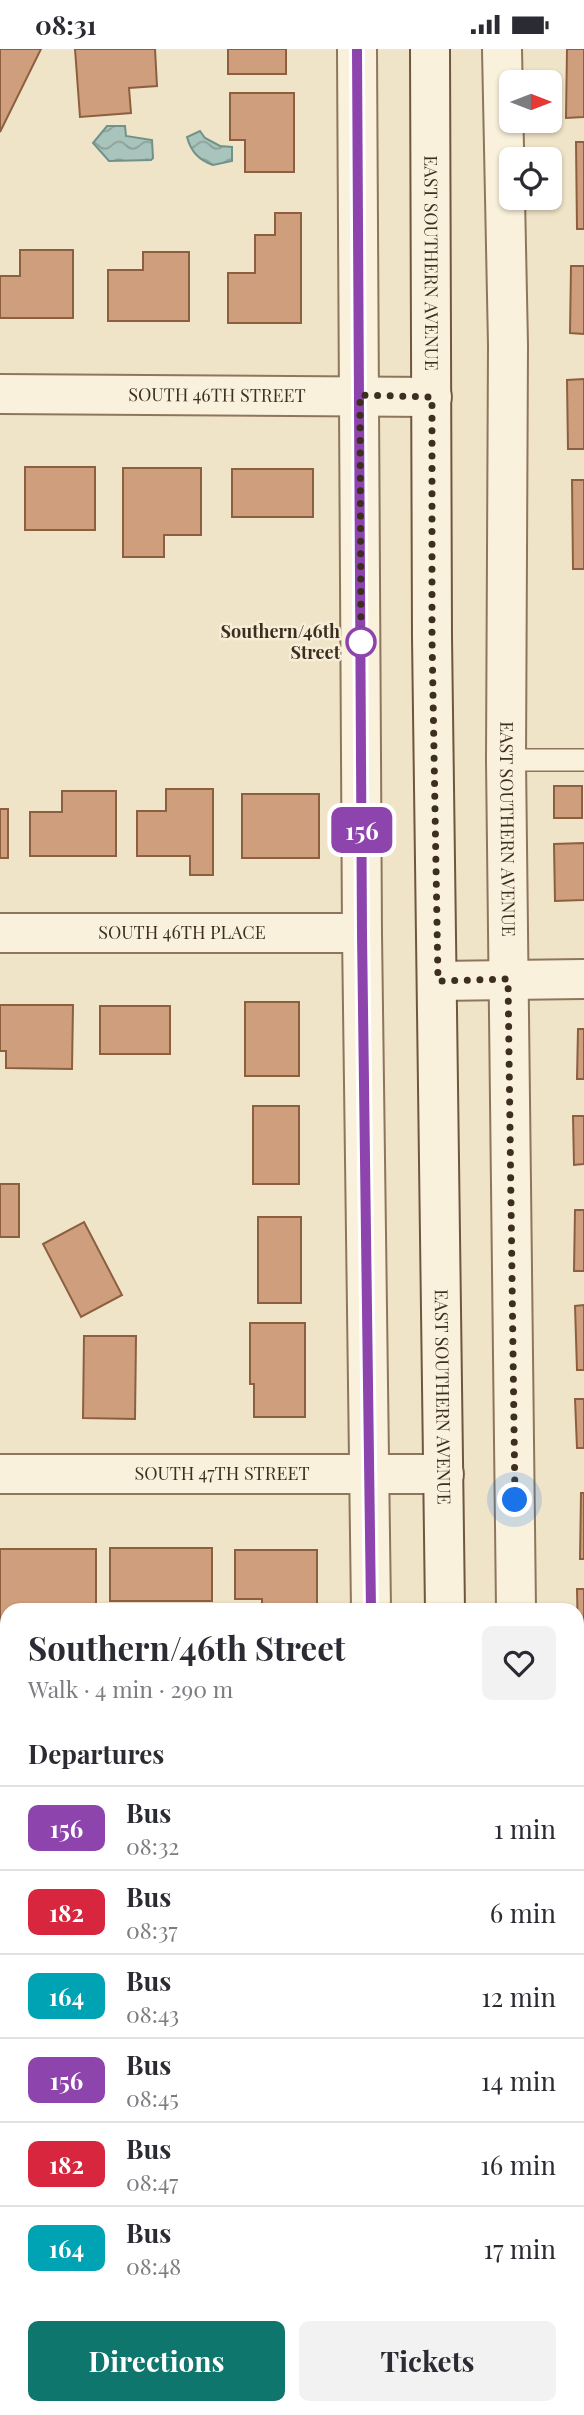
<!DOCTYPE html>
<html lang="en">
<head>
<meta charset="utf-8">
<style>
  :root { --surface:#fff; --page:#f2f2f3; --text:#2b2b33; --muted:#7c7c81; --line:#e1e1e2; --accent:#0f766e }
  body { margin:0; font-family:"Playfair Display",serif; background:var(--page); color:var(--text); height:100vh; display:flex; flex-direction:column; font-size:26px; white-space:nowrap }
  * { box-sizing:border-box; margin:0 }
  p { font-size:23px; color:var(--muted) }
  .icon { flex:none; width:38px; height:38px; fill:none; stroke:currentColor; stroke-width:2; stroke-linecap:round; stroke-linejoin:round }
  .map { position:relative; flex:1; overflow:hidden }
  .side { position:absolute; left:0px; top:1554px; width:584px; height:812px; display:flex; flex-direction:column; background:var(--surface); border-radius:21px 21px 0 0; box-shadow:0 2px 5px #0004 }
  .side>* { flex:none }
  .badge { padding:0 14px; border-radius:10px; font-size:24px; line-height:46px }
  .needle { width:46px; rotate:90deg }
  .buttons { position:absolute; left:499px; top:21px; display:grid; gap:14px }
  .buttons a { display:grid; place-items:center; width:63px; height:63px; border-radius:10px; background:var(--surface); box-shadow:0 2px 5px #0004; font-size:35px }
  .you { position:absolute; width:35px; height:35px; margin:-18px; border:5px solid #fff; border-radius:50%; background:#1a73e8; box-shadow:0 0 0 10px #1a73e833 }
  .map>.badge { position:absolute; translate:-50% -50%; box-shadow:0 0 0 4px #fff }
  h2 { padding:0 28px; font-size:26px; line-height:63px }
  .round { display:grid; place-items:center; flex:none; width:74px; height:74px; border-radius:10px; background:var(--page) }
  .head { display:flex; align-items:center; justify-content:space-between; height:119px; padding:0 28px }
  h1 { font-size:33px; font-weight:700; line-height:52px }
  .primary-button { display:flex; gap:14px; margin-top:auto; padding:14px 28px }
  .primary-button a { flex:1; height:80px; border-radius:10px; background:var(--accent); color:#fff; font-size:28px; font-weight:700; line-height:80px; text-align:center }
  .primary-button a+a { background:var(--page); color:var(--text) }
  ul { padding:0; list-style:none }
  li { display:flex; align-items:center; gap:21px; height:84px; padding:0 28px; border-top:2px solid var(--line) }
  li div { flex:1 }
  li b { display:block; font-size:26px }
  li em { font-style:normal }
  li .badge { min-width:77px; font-weight:700; text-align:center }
  .status { display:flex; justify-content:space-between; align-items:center; height:49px; padding:0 35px; background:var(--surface); direction:ltr }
  .status svg { height:19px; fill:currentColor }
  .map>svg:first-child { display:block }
  .water { fill:url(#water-waves); stroke:#6f938a; stroke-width:2 }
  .building { fill:#cf9f7d; stroke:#8d5f41; stroke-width:2 }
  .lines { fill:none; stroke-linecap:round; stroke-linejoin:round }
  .service-casing { stroke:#8d765c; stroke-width:24 }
  .minor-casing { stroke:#8d765c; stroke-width:42 }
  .secondary-casing { stroke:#6f573f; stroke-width:42 }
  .service { stroke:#faf1dc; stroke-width:21 }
  .minor { stroke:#faf1dc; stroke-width:38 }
  .secondary { stroke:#faf1dc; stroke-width:38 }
  .line-casing { stroke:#fff; stroke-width:16 }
  .line { stroke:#8e44ad; stroke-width:10 }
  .walk { stroke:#3d2e20; stroke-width:7; stroke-dasharray:0 12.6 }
  .stop-dot { fill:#fff; stroke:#8e44ad; stroke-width:3.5 }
  .labels { text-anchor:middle; stroke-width:5; stroke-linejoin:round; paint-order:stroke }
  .street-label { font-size:18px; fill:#3d2e20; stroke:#f7eed8 }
  .stop-label { font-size:18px; font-weight:bold; fill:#3d2e20; stroke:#f7eed8; text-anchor:end }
</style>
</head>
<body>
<div class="status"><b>08:31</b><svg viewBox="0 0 49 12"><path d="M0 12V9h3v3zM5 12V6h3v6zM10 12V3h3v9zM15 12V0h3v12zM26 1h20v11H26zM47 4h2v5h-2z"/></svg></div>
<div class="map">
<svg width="584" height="2366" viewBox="0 0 584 2366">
  <defs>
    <pattern id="water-waves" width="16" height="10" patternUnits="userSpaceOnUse" patternTransform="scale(1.75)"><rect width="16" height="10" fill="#a9c4bc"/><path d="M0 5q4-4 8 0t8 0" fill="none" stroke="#8ba098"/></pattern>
  </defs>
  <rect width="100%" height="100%" fill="#f0e4c8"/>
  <g class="water">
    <path d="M107,77H125L126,87L152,91L153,109L151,111L109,112L93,94Z"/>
    <path d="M200,82L205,89L220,97L232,98V112L213,116C199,111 191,103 187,88Z"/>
  </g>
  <g class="building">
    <path d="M0,0H41L0,83Z"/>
    <path d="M75,0H155L157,37L129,39L131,64L80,68Z"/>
    <rect x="228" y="0" width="58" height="25"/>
    <path d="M567,0H584V68L566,69Z"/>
    <path d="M230,44H294V123H245V91H230Z"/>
    <path d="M576,93H584V180H577Z"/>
    <path d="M275,164H301V274H228V224H255V186H275Z"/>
    <path d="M20,201H73V269H0V227H20Z"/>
    <path d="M143,203H189V272H108V221H143Z"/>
    <path d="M571,217H584V285L570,284Z"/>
    <path d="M584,330V400H568L567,331Z"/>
    <rect x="25" y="418" width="70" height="63"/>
    <path d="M123,419H201V486H164V508H123Z"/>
    <rect x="232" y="420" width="81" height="48"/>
    <path d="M572,431H584V520H573Z"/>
    <rect x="554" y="737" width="28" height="32"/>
    <path d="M166,740H213V826H190V807H137V762H166Z"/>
    <path d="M62,742H116V807H30V763H62Z"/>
    <rect x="242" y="745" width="77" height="64"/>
    <rect x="0" y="760" width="8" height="49"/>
    <path d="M584,794V851L555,852L554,795Z"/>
    <rect x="245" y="953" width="54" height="74"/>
    <path d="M0,956H73L72,1020L6,1019V1002H0Z"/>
    <rect x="100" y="957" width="70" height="48"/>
    <path d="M578,980H584V1030H577Z"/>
    <rect x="253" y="1057" width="46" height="78"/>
    <path d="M573,1067H584V1115L574,1116Z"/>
    <rect x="0" y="1135" width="19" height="53"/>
    <path d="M575,1161H584V1222H574Z"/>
    <rect x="258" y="1168" width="43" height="86"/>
    <path d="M84,1173L122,1246L81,1268L43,1195Z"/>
    <path d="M584,1256V1321H577L575,1257Z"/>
    <path d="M250,1274H305V1368H254V1335H250Z"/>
    <path d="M84,1287H136L135,1370L83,1369Z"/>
    <path d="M575,1350H584V1399H577Z"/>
    <path d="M581,1444H584V1510H580Z"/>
    <rect x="110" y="1499" width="102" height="53"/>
    <path d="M0,1500H96V1561H7V1578H0Z"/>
    <path d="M235,1501H317V1561H262V1550H235Z"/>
    <path d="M577,1540H584V1589H578Z"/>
    <path d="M579,1643H584V1693L579,1692Z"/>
    <rect x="580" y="1755" width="4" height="48"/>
    <rect x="0" y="1801" width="7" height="179"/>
    <path d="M582,1867H584L583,1937Z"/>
    <rect x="580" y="1986" width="4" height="76"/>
    <path d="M0,1992L1,2026L7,2025V2359H17V2366H0Z"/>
  </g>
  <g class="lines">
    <defs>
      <g id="service">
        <path d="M506,711H584"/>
        <path d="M0,1623H7"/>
      </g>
      <g id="minor">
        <path d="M357,0L362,884L371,1561"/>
        <path id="s1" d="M502,0L508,296L506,711L516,1561"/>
        <path id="s2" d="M0,345L432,348"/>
        <path id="s3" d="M0,884H362"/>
        <path d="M438,932L584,930"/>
        <path id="s4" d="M0,1425H444"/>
      </g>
      <g id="secondary">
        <path id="s5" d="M430,0L432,588L445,1561"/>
        <path d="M451,2359V2366"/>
      </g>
    </defs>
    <use href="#service" class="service-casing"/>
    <use href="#minor" class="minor-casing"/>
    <use href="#secondary" class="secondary-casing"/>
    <use href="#service" class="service"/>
    <use href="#minor" class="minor"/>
    <use href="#secondary" class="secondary"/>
  </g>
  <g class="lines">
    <defs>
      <path id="line" d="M357,0L362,884L371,1561"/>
    </defs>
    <use href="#line" class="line-casing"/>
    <use href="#line" class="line"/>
    <path class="walk" d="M361,593L360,346L432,348V588L438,932L508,930L515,1451"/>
  </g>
  <circle class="stop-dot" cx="361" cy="593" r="14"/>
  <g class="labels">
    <g class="street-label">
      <text dy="6" stroke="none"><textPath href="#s5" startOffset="214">EAST SOUTHERN AVENUE</textPath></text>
      <text dy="6" stroke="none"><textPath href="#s2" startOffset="217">SOUTH 46TH STREET</textPath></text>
      <text dy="6" stroke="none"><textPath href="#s1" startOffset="780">EAST SOUTHERN AVENUE</textPath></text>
      <text dy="6" stroke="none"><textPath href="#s3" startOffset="182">SOUTH 46TH PLACE</textPath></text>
      <text dy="6" stroke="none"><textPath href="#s5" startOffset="1348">EAST SOUTHERN AVENUE</textPath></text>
      <text dy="6" stroke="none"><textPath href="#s4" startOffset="222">SOUTH 47TH STREET</textPath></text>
    </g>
    <g class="stop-label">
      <text x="340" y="589">Southern/46th<tspan x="340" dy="21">Street</tspan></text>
    </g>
  </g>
</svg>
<div class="buttons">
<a><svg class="needle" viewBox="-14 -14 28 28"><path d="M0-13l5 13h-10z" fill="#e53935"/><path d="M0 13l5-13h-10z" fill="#7c7c81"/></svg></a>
<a><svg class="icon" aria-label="locate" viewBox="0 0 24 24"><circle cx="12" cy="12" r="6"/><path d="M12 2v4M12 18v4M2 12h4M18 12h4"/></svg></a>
</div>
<div class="you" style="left:515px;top:1451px"></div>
<b class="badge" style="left:362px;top:781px;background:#8e44ad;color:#fff">156</b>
<section class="side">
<div class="head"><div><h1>Southern/46th Street</h1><p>Walk · 4 min · 290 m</p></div><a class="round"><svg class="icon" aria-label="heart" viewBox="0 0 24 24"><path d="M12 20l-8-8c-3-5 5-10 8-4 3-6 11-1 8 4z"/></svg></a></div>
<h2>Departures</h2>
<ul>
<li><span class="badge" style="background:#8e44ad;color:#fff">156</span><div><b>Bus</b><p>08:32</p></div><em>1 min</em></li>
<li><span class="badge" style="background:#d7263d;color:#fff">182</span><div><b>Bus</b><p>08:37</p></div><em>6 min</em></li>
<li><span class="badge" style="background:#00a3b4;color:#fff">164</span><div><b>Bus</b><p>08:43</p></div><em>12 min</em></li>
<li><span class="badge" style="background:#8e44ad;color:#fff">156</span><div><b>Bus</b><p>08:45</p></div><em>14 min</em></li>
<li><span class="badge" style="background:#d7263d;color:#fff">182</span><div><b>Bus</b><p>08:47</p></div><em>16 min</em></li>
<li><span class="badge" style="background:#00a3b4;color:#fff">164</span><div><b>Bus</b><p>08:48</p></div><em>17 min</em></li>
</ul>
<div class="primary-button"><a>Directions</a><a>Tickets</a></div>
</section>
</div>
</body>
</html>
